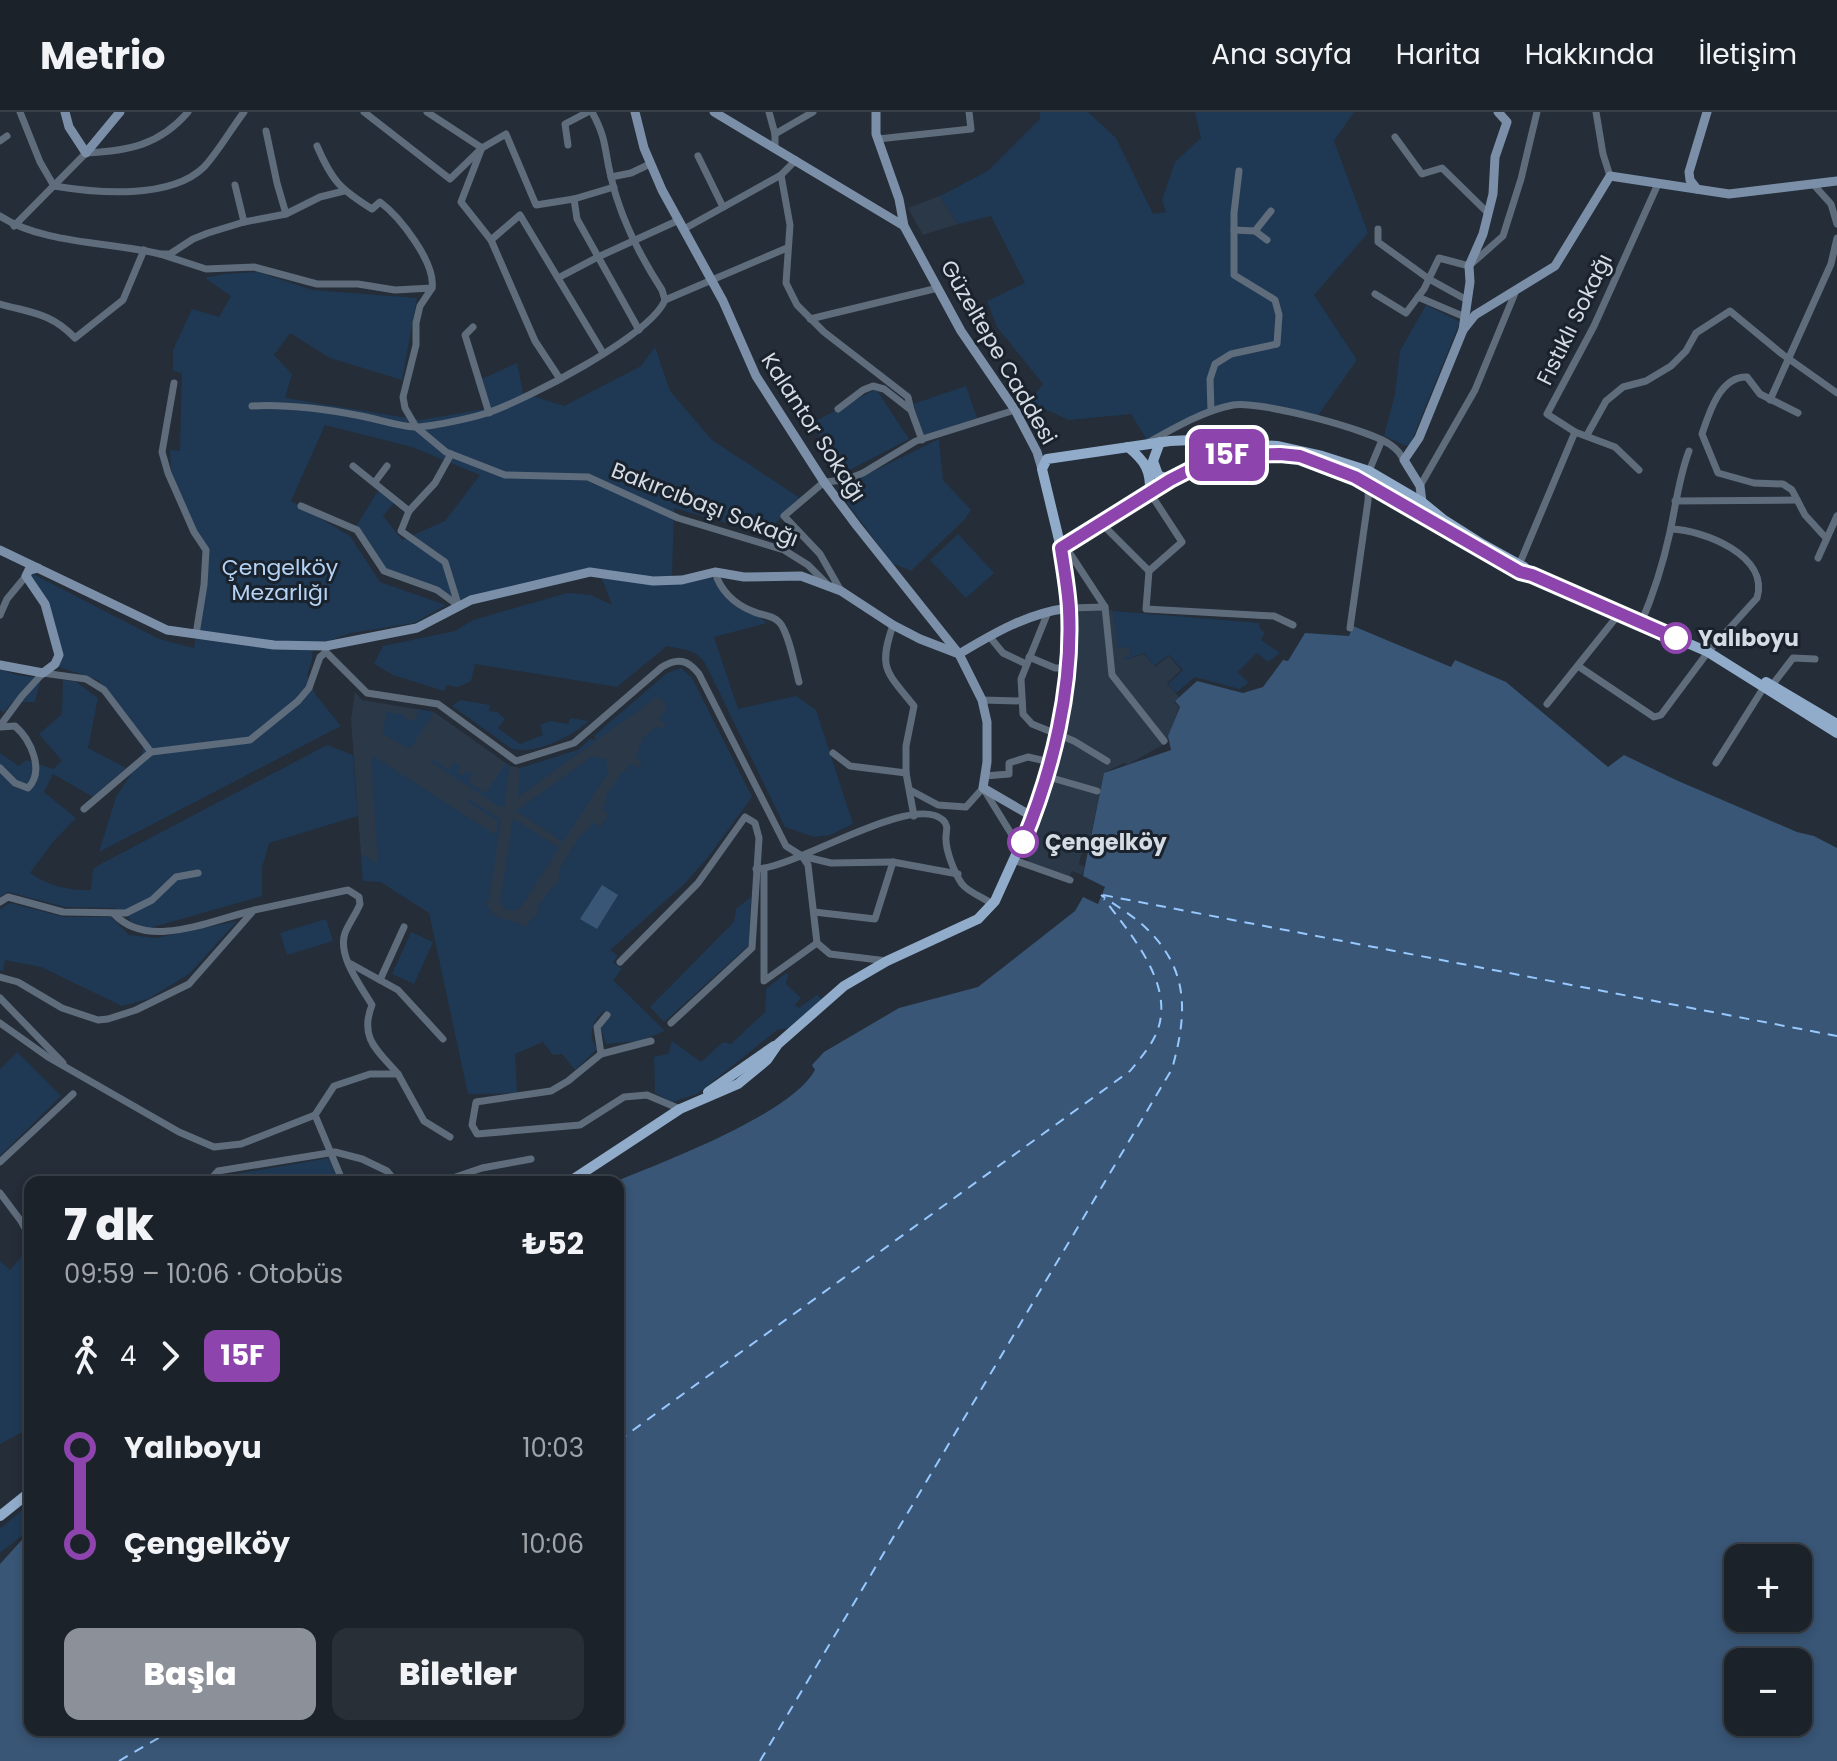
<!DOCTYPE html>
<html lang="tr">
<head>
<meta charset="utf-8">
<style>
  :root { --surface:#1b222a; --page:#282f36; --text:#f1f3f6; --muted:#a0a4a8; --line:#393f47; --accent:#8c9099 }
  body { margin:0; font-family:Poppins,sans-serif; background:var(--page); color:var(--text); height:100vh; display:flex; flex-direction:column; font-size:30px; white-space:nowrap }
  * { box-sizing:border-box; margin:0 }
  p { font-size:26px; color:var(--muted) }
  .icon { flex:none; width:44px; height:44px; fill:none; stroke:currentColor; stroke-width:2; stroke-linecap:round; stroke-linejoin:round }
  .map { position:relative; flex:1; overflow:hidden }
  .sheet { position:absolute; left:24px; top:1064px; width:600px; height:560px; display:flex; flex-direction:column; background:var(--surface); border-radius:16px; box-shadow:0 4px 12px #0003,0 0 0 2px var(--line) }
  .sheet>* { flex:none }
  .badge { padding:0 16px; border-radius:12px; font-size:28px; line-height:52px }
  .controls { position:absolute; left:1724px; top:1432px; display:grid; gap:16px }
  .controls a { display:grid; place-items:center; width:88px; height:88px; border-radius:16px; background:var(--surface); box-shadow:0 4px 12px #0003,0 0 0 2px var(--line); font-size:40px }
  .map>.badge { position:absolute; translate:-50% -50%; box-shadow:0 0 0 4px #fff }
  .legs { display:flex; align-items:center; gap:12px; height:88px; padding:0 40px; font-size:26px }
  .legs p { margin-inline-start:auto }
  .overview { display:flex; align-items:center; justify-content:space-between; height:136px; padding:0 40px }
  h1 { font-size:44px; font-weight:800; line-height:60px }
  .button { display:flex; gap:16px; margin-top:auto; padding:16px 40px }
  .button a { flex:1; height:92px; border-radius:16px; background:var(--accent); color:#fff; font-size:32px; font-weight:800; line-height:92px; text-align:center }
  .button a+a { background:var(--page); color:var(--text) }
  ul { padding:0 40px; list-style:none }
  li { display:flex; align-items:center; gap:28px; height:96px; font-size:30px }
  li i { display:grid; place-items:center; width:12px; height:100%; margin:0 10px; background:currentColor }
  li i::after { content:''; width:20px; height:20px; margin:-10px; border:6px solid; border-radius:50%; background:var(--surface) }
  li p { margin-inline-start:auto }
  li:first-child i { background:linear-gradient(#0000 50%,currentColor 0) }
  li:last-child i { background:linear-gradient(currentColor 50%,#0000 0) }
  header { display:flex; align-items:center; gap:48px; box-sizing:border-box; height:112px; padding:0 40px; background:var(--surface); border-bottom:2px solid var(--line) }
  header strong { font-size:38px }
  nav { display:flex; gap:44px; margin-inline-start:auto; font-size:28px }
  .map>svg:first-child { display:block }
  .built { fill:#2b3848 }
  .green { fill:#1f3954 }
  .water { fill:#395676; fill-rule:evenodd }
  .lines { fill:none; stroke-linecap:round; stroke-linejoin:round }
  .ferry { stroke:#97c8fe; stroke-width:2; stroke-dasharray:10 8; stroke-linecap:butt }
  .street { stroke:#5f6c7b; stroke-width:7 }
  .secondary { stroke:#7b90a8; stroke-width:9 }
  .primary { stroke:#91acca; stroke-width:10 }
  .line-1-casing { stroke:#fff; stroke-width:18 }
  .line-1 { stroke:#8e44ad; stroke-width:12 }
  .stop-1-dot { fill:#fff; stroke:#8e44ad; stroke-width:4 }
  .labels { text-anchor:middle; stroke-width:6; stroke-linejoin:round; paint-order:stroke }
  .street-label { font-size:22px; fill:#d5dbe2; stroke:#1a232d }
  .park-label { font-size:22px; fill:#b5d3f4; stroke:#1a232d }
  .stop-label { font-size:22px; font-weight:bold; fill:#d5dbe2; stroke:#1a232d; text-anchor:start }
</style>
</head>
<body>
<header>
<strong>Metrio</strong>
<nav><a>Ana sayfa</a><a>Harita</a><a>Hakkında</a><a>İletişim</a></nav>
</header>
<div class="map">
<svg width="1837" height="1649" viewBox="0 0 1837 1649">
  <rect width="100%" height="100%" fill="#242d38"/>
  <g class="built">
    <path d="M940,84L958,112L923,123L908,96Z"/>
    <path d="M1106,496L1113,499L1115,512L1129,535L1131,543L1125,548L1144,542L1155,555L1169,544L1181,558L1167,571L1179,585L1174,590L1179,595L1166,631L1127,653L1124,651L1104,661L1090,727H1087L1080,747L1079,752L1085,755L1082,763L1072,759L1069,765L1029,751L1026,745L1049,660L1073,499Z"/>
    <path d="M681,556L692,566L752,685L708,745L684,772L610,838L618,844L429,801L381,770L363,769L351,608L355,580L362,588L434,600L510,654L520,656L578,638L590,627L595,628V623Z"/>
  </g>
  <g class="green">
    <path d="M1040,0H1088L1116,26L1153,102L1166,100L1162,88L1175,50L1201,26L1195,0H1354L1334,29L1368,121L1314,183L1357,248L1314,309L1231,290L1147,328L1131,302L1069,308L1029,290L1043,272L997,215L987,189L1025,171L991,104L958,112L940,84L988,59L1040,7Z"/>
    <path d="M258,160L312,178L417,186L402,268L330,246L290,221L274,243L292,262L285,286L420,308L485,297L475,270L517,251L523,281L564,294L641,254L655,235L670,279L712,328L800,386L765,422L674,396L672,466H712L767,511L714,525L738,597L796,584L816,598L853,712L830,723L814,725L785,715L705,551C695,536 683,538 667,534L617,575L475,552L471,569L458,575L447,573L444,579L393,563L374,552L383,534L455,519L473,508L567,481L591,483L612,493L601,464L579,458L455,489L384,456L355,416L378,379L394,391L383,404L402,428L445,409L480,363L412,335L325,313L291,389L350,424L380,470L446,493L414,511L351,521L313,534L312,548L307,563L315,582L341,614L99,740L116,685L141,647L144,630L98,568L59,555L53,510L25,458L159,527L194,536L207,453L198,422L172,377L170,338L180,339L182,261L173,259V238L192,197L219,205L231,184L205,166L225,162Z"/>
    <path d="M1426,193L1460,210L1409,335L1384,324L1395,282L1400,239Z"/>
    <path d="M966,274L977,306L924,324L913,292Z"/>
    <path d="M876,277L909,327L844,361L812,311Z"/>
    <path d="M939,327L943,368L971,398L964,408L911,459L892,451L837,377Z"/>
    <path d="M958,422L994,461L966,486L930,448Z"/>
    <path d="M1113,499L1259,511L1260,517L1265,521L1261,528L1280,541L1268,550L1257,541L1238,560L1249,571L1239,577L1195,565L1176,581L1168,572L1183,558L1169,543L1154,554L1144,541L1125,548L1124,546L1131,543L1129,535L1118,536Z"/>
    <path d="M681,556L692,566L752,685L708,745L684,772L610,838L618,844L613,850L622,857L613,868L665,919L639,929L606,932L600,914L611,904L609,900L604,899C592,908 587,925 597,937L575,958L562,942L553,943L543,930L515,942L517,981L468,982L429,801L381,770L363,769L361,742L378,752L371,645L373,644L496,723L498,709L467,689L468,686L501,708L489,788H486C492,812 510,805 526,815L532,805L535,806L539,799L537,797L552,774L555,775L559,767L560,756L581,722L586,721L593,710L600,715L609,702L602,697L606,689L605,685L622,660L626,658L631,651L638,656L642,650L635,645L645,623L650,621L655,614L662,618L666,612L659,607L666,597L664,589L657,585L518,685L520,656L578,638L590,627L595,628V623L667,561Z"/>
    <path d="M0,557L16,563L41,566L35,590H13L3,601L0,597Z"/>
    <path d="M63,568L75,569L98,586L88,636L126,656L93,685L53,662L44,680L76,706L53,730L30,761C50,774 68,779 91,778L93,757L97,754L327,633L353,643L358,704L269,731L262,756V784L150,816L131,810L126,801L114,796L65,795L8,780L0,785V641L19,654L26,648L53,657L62,649L39,622L62,602Z"/>
    <path d="M460,588L490,593L489,599L497,600L505,607L498,616L520,632L543,623L540,613L550,609L568,612L570,606L589,609C570,625 539,642 512,637L452,594Z"/>
    <path d="M418,597L434,600L410,637L383,622L386,600L405,603V607L416,609Z"/>
    <path d="M593,644L606,647L608,661L563,730L516,699Z"/>
    <path d="M433,647L449,658L454,650L460,654L457,660L463,664L467,659L473,662L468,670L486,681L506,651L510,654L504,695H500L431,650Z"/>
    <path d="M513,706L559,736L521,795L512,799L505,797L500,789Z"/>
    <path d="M751,785L749,833L664,910L650,895L734,810L736,797Z"/>
    <path d="M10,791L64,805H111L129,823L156,826L237,809L189,862L148,887L122,894L41,855L5,848L3,859L0,858V797Z"/>
    <path d="M326,807L333,829L287,843L280,821Z"/>
    <path d="M411,820L433,830L414,872L392,862Z"/>
    <path d="M786,861L788,863L786,872L801,886L795,893L799,896L817,883L823,888L793,915L777,918L697,982L672,990L655,981L654,945L668,942L672,929L701,950L723,930L731,932L765,900L766,877Z"/>
    <path d="M17,940L61,984L0,1044V957Z"/>
    <path d="M329,1046L339,1070H224L230,1063Z"/>
    <path d="M30,1135V1316L0,1332V1149L10,1158Z"/>
    <path d="M30,1391C30,1423 23,1422 0,1441V1417Z"/>
  </g>
  <g class="water">
    <path d="M1353,514L1451,555L1455,548L1506,570L1608,655L1624,643L1676,668L1797,720L1814,724L1837,736V1649H0V1452L30,1419V1618H618V1070H615C665,1049 790,1003 815,958L812,953L824,940L899,896L978,875L1075,799L1083,785L1098,792L1105,775L1083,764L1104,661L1171,638L1168,624L1180,595L1175,589L1197,569L1243,581L1263,575L1283,548L1288,549L1305,521L1349,524ZM1738,1446H1798V1506H1738ZM1738,1550H1798V1610H1738Z"/>
    <path d="M602,773L618,783L597,817L580,807Z"/>
  </g>
  <g class="lines">
    <g class="ferry">
      <path d="M1103,783L1837,924"/>
      <path d="M618,1329L1130,959C1138,949 1147,939 1153,928C1181,879 1132,824 1104,787"/>
      <path d="M119,1649L172,1618"/>
      <path d="M760,1649L1172,957C1187,903 1190,859 1147,817C1134,804 1116,794 1101,783"/>
    </g>
    <g class="street">
      <path d="M20,0L40,50L54,74C96,81 170,88 204,55C218,40 231,17 244,0"/>
      <path d="M364,0L450,67L482,36L506,22L536,93L574,87L614,75"/>
      <path d="M427,0L482,36"/>
      <path d="M769,0L775,22V36"/>
      <path d="M1596,0L1603,42L1610,64"/>
      <path d="M266,19L277,71L286,102"/>
      <path d="M775,22L813,0"/>
      <path d="M1395,25L1422,62L1442,56L1487,100"/>
      <path d="M878,27L971,17L969,0"/>
      <path d="M0,29L7,24"/>
      <path d="M568,33L565,12L588,0"/>
      <path d="M317,34C332,69 340,77 372,97L380,90C400,105 436,151 432,176"/>
      <path d="M481,38L461,90L491,128L535,229L560,267"/>
      <path d="M698,44L723,95"/>
      <path d="M781,63L790,113L786,171L797,193L824,220L908,285L911,298"/>
      <path d="M611,65L631,61L650,52"/>
      <path d="M1813,72L1831,92L1837,112"/>
      <path d="M235,73L244,110"/>
      <path d="M574,87L577,107L639,218"/>
      <path d="M0,104C42,132 111,130 160,142H170L193,127L208,121L244,110L286,102L320,85L344,79"/>
      <path d="M14,114L86,41C128,39 160,33 188,0"/>
      <path d="M684,117L781,63L796,48"/>
      <path d="M1378,117V130L1429,167L1467,188"/>
      <path d="M1234,118L1255,119L1267,128"/>
      <path d="M1255,119L1271,99"/>
      <path d="M491,128L520,103L603,241"/>
      <path d="M160,142L206,157L254,155L317,172H358L395,178L432,176L420,194L416,211V233L403,285L405,296L416,315L446,340L505,363L588,365L678,406L784,438L808,453L826,471"/>
      <path d="M558,166L598,145L679,108"/>
      <path d="M1375,182L1406,201L1424,177L1439,146L1469,154L1503,124L1521,67L1537,0"/>
      <path d="M1418,185L1465,205"/>
      <path d="M665,188L787,136"/>
      <path d="M0,192C32,201 51,201 75,226L123,188L144,138"/>
      <path d="M810,207L938,176"/>
      <path d="M473,215L465,223L489,301"/>
      <path d="M174,271L162,340L168,361L194,420L206,438L204,473L196,522"/>
      <path d="M1770,288L1831,152L1837,126"/>
      <path d="M252,294C289,292 324,297 361,304C378,307 397,314 415,315C430,315 472,306 487,301C526,288 650,224 665,188L662,178C640,144 620,105 611,65C604,37 607,27 592,0"/>
      <path d="M838,297L863,278L873,274L884,277L911,298L922,328"/>
      <path d="M1211,299L1210,267L1215,252L1231,242L1277,232L1279,203L1275,188L1234,163V101L1239,59"/>
      <path d="M1798,301L1760,282L1747,265C1720,264 1709,301 1702,322L1718,361L1754,371L1783,372L1792,378L1805,403L1826,426"/>
      <path d="M1587,323L1606,289L1623,275L1646,269L1671,254L1686,239L1696,221L1730,199L1782,242L1837,281"/>
      <path d="M1149,330C1176,315 1203,299 1233,293C1257,288 1373,318 1392,334C1397,337 1401,343 1404,348"/>
      <path d="M353,354L409,399L435,371L451,342"/>
      <path d="M1639,358L1615,335L1575,320L1547,302L1594,214L1658,72"/>
      <path d="M375,370L387,354"/>
      <path d="M1420,374L1475,278L1515,181"/>
      <path d="M1150,381L1182,430L1149,459L1146,497L1274,504L1293,513"/>
      <path d="M1675,389L1797,388"/>
      <path d="M301,394L357,418L384,459L437,478L459,494"/>
      <path d="M409,399L401,419L445,450L458,492"/>
      <path d="M1101,411L1149,459"/>
      <path d="M1062,436L1071,443L1105,495L1112,563L1164,629"/>
      <path d="M1818,446L1837,404"/>
      <path d="M1519,453L1575,320"/>
      <path d="M715,460C720,478 734,492 752,499C762,504 772,502 780,511C789,522 795,555 799,570"/>
      <path d="M841,479L820,442L784,404L824,370L845,368L863,361L916,329L1015,298"/>
      <path d="M1069,496L1105,495"/>
      <path d="M1048,500L1021,567L1023,602L1032,612L1074,629L1107,649"/>
      <path d="M0,503L7,487L26,464"/>
      <path d="M1641,511C1654,481 1663,452 1670,420C1676,392 1679,365 1689,339"/>
      <path d="M893,513C878,557 886,559 914,594L906,634V661L914,704"/>
      <path d="M1350,516L1368,389L1369,359L1382,328"/>
      <path d="M989,524L1003,541L1026,552"/>
      <path d="M326,540L367,581L438,592L516,649L574,631L662,555C678,545 688,548 699,562L786,734L802,744"/>
      <path d="M1029,545L1055,556H1069"/>
      <path d="M1578,554L1654,605L1661,603L1708,540L1757,486C1770,444 1704,418 1671,417"/>
      <path d="M1773,572L1793,546L1815,547"/>
      <path d="M982,588L1022,589"/>
      <path d="M1547,592L1619,502"/>
      <path d="M0,614L22,584L43,561L86,567L104,578L151,640L250,628L298,589L309,576L320,545L326,540V537"/>
      <path d="M0,615L15,614C31,628 45,659 28,676L15,671L0,656"/>
      <path d="M833,641L850,654L906,661"/>
      <path d="M1716,651L1764,575"/>
      <path d="M985,664L1009,662V651L1028,645L1050,650"/>
      <path d="M1045,664L1097,679"/>
      <path d="M910,678L938,693L966,695L983,676L1020,736"/>
      <path d="M84,697L151,640"/>
      <path d="M1014,748L1070,768"/>
      <path d="M756,757C797,756 912,680 943,708C949,714 946,719 946,725C945,738 955,762 962,772C968,780 984,786 993,792"/>
      <path d="M764,757V869L817,831"/>
      <path d="M0,790L8,785L63,800L126,801L152,788L176,765L198,761"/>
      <path d="M814,800L875,807L893,750L958,762"/>
      <path d="M114,802C148,838 209,809 251,799"/>
      <path d="M887,849L830,842L817,831L808,753L802,744L831,751L893,750"/>
      <path d="M620,850L698,771L745,705L755,711L759,726L752,836L671,911"/>
      <path d="M351,852L398,878L443,927"/>
      <path d="M0,865L18,870L62,896L98,908L108,907L136,898L189,872L254,798L348,778L359,785L360,792C356,802 349,811 345,821C337,844 361,874 372,893C359,926 377,938 398,962"/>
      <path d="M380,868L404,815"/>
      <path d="M0,886L63,951"/>
      <path d="M0,911L48,945L179,1020L214,1035L241,1032L315,1003"/>
      <path d="M651,929L601,942L568,969L551,979L476,990L472,1013L477,1022L580,1013L624,985L647,983L680,997"/>
      <path d="M601,942L597,915L607,903"/>
      <path d="M0,1050L73,982"/>
      <path d="M208,1070L218,1059L335,1040L362,1047L387,1059L396,1070"/>
      <path d="M343,1070L315,1003L334,974L370,962H398L424,1009L450,1025"/>
      <path d="M441,1070L482,1056L531,1047"/>
      <path d="M0,1081L21,1109L30,1125"/>
    </g>
    <g class="secondary">
      <path d="M65,0L69,15L86,41L120,0"/>
      <path d="M635,0L644,36L662,78L723,189L756,264L824,370L857,414L959,542L982,588L987,610V650L983,676L1033,705"/>
      <path d="M714,0L904,114"/>
      <path d="M876,0V22L899,87L904,114L961,219L1015,298L1037,340L1042,357"/>
      <path d="M1697,77L1690,68L1689,60L1707,0"/>
      <path d="M1463,218L1470,170L1469,154L1483,122L1493,82L1495,45L1507,10L1498,0"/>
      <path d="M1422,390L1420,374L1404,348L1419,326L1463,218L1475,203L1555,154L1610,64L1729,82L1837,69"/>
      <path d="M0,438L167,518L274,533L326,534L417,516L471,488L590,460L653,469L682,468L715,460L744,465L801,464L841,479L893,513L920,527L959,542"/>
      <path d="M959,542C994,521 1028,501 1069,496"/>
      <path d="M0,553L43,561L55,552L59,543L45,492L26,464L29,458L38,456"/>
    </g>
    <g class="primary">
      <path d="M1160,330L1153,349L1158,363L1170,368"/>
      <path d="M1128,335C1145,349 1151,358 1150,381"/>
      <path d="M1061,436C1089,419 1117,403 1145,385C1165,372 1185,358 1208,349C1299,313 1397,391 1471,434"/>
      <path d="M1528,462L1708,540L1837,621"/>
      <path d="M1766,570L1837,612"/>
      <path d="M708,980L774,934"/>
      <path d="M569,1070L680,997L738,972L767,948L778,932L844,874L887,849L978,807L995,789L1033,705L1062,604L1069,556V496L1061,436L1042,357L1047,347L1170,329L1192,328L1277,334L1322,344L1369,359L1422,390L1444,408L1482,432L1524,455L1532,463"/>
      <path d="M0,1404L30,1380"/>
    </g>
  </g>
  <g class="lines">
    <defs>
      <path id="line-1" d="M1023,730C1053,658 1073,576 1069,497C1068,477 1064,456 1061,436L1170,368L1209,348L1227,343L1280,342L1300,344L1355,365L1520,460L1532,463L1676,526"/>
    </defs>
    <use href="#line-1" class="line-1-casing"/>
    <use href="#line-1" class="line-1"/>
  </g>
  <g class="stop-1-dot">
    <circle cx="1676" cy="526" r="14"/>
    <circle cx="1023" cy="730" r="14"/>
  </g>
  <g class="labels">
    <g class="street-label">
      <text transform="translate(1574 207) rotate(-64)" y="8">Fıstıklı Sokağı</text>
      <text transform="translate(999 240) rotate(60)" y="8">Güzeltepe Caddesi</text>
      <text transform="translate(814 315) rotate(57)" y="8">Kalantor Sokağı</text>
      <text transform="translate(705 392) rotate(21)" y="8">Bakırcıbaşı Sokağı</text>
    </g>
    <g class="park-label">
      <text x="280" y="463">Çengelköy<tspan x="280" dy="25">Mezarlığı</tspan></text>
    </g>
    <g class="stop-label">
      <text x="1698" y="534">Yalıboyu</text>
      <text x="1045" y="738">Çengelköy</text>
    </g>
  </g>
</svg>
<div class="controls">
<a>+</a>
<a>−</a>
</div>
<b class="badge" style="left:1227px;top:343px;background:#8e44ad;color:#fff">15F</b>
<section class="sheet">
<div class="overview"><div><h1>7 dk</h1><p>09:59 – 10:06 · Otobüs</p></div><b>₺52</b></div>
<div class="legs"><svg class="icon" aria-label="walk" viewBox="0 0 24 24"><circle cx="13" cy="4" r="2"/><path d="M13 8l-2 6 4 7M11 14l-3 7M7 12l3-4h3l4 4"/></svg>4<svg class="icon" aria-label="forward" viewBox="0 0 24 24"><path d="M9 5l7 7-7 7"/></svg><b class="badge" style="background:#8e44ad;color:#fff">15F</b></div>
<ul>
<li><i style="color:#8e44ad"></i><b>Yalıboyu</b><p>10:03</p></li>
<li><i style="color:#8e44ad"></i><b>Çengelköy</b><p>10:06</p></li>
</ul>
<div class="button"><a>Başla</a><a>Biletler</a></div>
</section>
</div>
</body>
</html>
